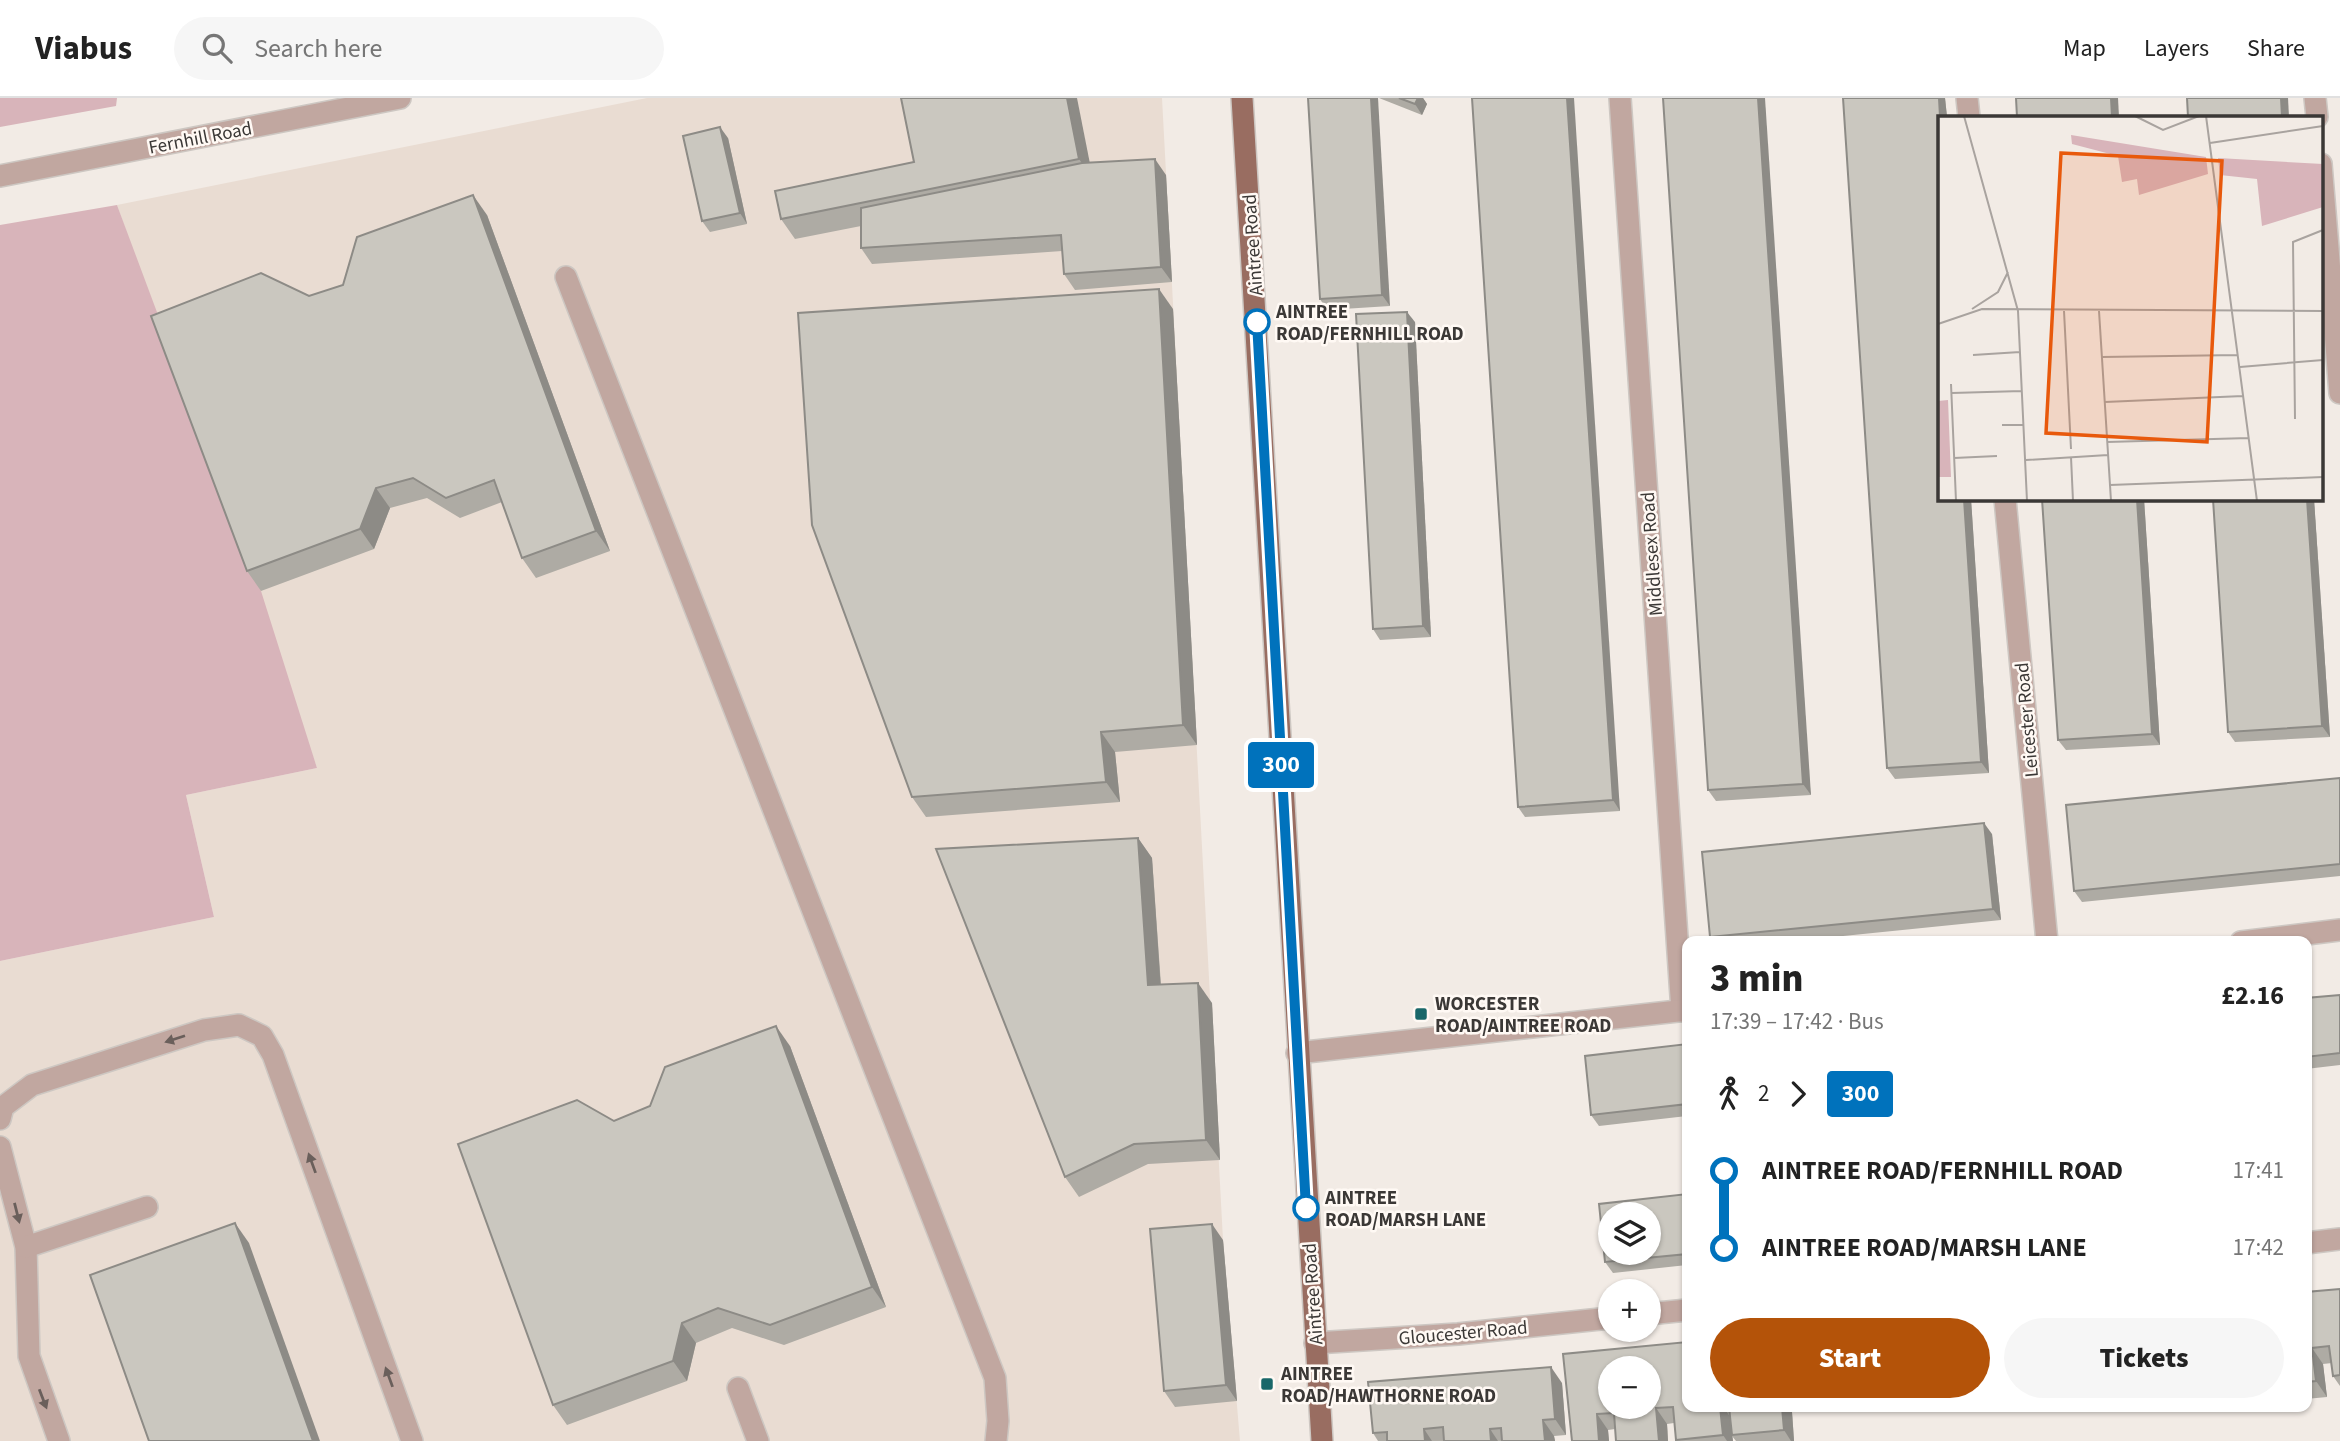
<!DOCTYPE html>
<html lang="en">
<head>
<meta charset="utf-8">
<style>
  :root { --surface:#fff; --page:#f6f6f6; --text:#222; --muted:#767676; --line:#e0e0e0; --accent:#b45309 }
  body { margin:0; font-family:"Source Sans 3",sans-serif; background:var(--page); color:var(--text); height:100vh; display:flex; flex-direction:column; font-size:26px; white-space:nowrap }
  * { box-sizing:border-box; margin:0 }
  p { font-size:23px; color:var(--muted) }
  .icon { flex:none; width:38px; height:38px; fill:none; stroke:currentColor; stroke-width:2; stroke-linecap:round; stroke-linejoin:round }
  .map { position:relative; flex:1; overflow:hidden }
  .panel { position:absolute; left:1682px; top:838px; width:630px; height:476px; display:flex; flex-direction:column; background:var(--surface); border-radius:14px; box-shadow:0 2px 5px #0004 }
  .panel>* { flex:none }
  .badge { padding:0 14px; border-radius:5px; font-size:24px; line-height:46px }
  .tools { position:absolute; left:1598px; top:1104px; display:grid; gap:14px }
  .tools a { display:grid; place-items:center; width:63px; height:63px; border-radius:50%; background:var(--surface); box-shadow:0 2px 5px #0004; font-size:35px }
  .map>.badge { position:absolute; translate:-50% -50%; box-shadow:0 0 0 4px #fff }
  .legs { display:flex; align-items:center; gap:10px; height:77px; padding:0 28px; font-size:23px }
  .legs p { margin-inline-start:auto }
  .headline { display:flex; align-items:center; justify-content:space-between; height:119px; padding:0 28px }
  h1 { font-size:38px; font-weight:800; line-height:52px }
  .cta { display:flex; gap:14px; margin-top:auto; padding:14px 28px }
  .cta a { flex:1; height:80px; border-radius:42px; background:var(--accent); color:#fff; font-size:28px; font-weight:800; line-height:80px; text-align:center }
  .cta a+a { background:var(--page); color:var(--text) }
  ul { padding:0 28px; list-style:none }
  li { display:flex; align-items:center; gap:24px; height:77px; font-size:26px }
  li i { display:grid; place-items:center; width:10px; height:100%; margin:0 9px; background:currentColor }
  li i::after { content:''; width:18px; height:18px; margin:-9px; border:5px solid; border-radius:50%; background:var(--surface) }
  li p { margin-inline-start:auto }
  li:first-child i { background:linear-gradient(#0000 50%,currentColor 0) }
  li:last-child i { background:linear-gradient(currentColor 50%,#0000 0) }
  header { display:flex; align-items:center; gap:42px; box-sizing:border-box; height:98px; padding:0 35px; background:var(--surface); border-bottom:2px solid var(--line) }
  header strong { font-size:33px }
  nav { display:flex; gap:38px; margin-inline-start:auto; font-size:24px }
  .search { width:490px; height:63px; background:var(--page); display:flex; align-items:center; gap:18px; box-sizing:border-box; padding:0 24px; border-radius:38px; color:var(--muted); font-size:26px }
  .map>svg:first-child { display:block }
  .built { fill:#e9dcd2 }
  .green { fill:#d8b4ba }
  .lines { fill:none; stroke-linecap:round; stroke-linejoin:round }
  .minor-casing { stroke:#cdc7c2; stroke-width:24 }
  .major-casing { stroke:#cdc7c2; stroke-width:24 }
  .minor { stroke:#c1a7a0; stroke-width:21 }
  .major { stroke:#996d61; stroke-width:21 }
  .wall { fill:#aeaba4 }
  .shaded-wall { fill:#8d8b86 }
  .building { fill:#cac7bf; stroke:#8d8b86; stroke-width:2; fill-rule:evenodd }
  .oneway { fill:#6a5f5b }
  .line-1-casing { stroke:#fff; stroke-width:16 }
  .line-1 { stroke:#0072bc; stroke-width:10 }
  .stop-1-dot { fill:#fff; stroke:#0072bc; stroke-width:3.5 }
  .poi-dot { fill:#196769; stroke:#fff9f4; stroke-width:2.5 }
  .labels { text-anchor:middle; stroke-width:5; stroke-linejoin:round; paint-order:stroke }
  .street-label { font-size:19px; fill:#3b3836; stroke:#fff9f4 }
  .stop-label { font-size:19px; font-weight:bold; fill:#3b3836; stroke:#fff9f4; text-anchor:start }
  .poi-label { font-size:19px; font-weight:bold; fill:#3b3836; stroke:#fff9f4; text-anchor:start }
  .inset-road { fill:none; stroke:#a9a39f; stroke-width:2 }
  .view { fill:#e8590c; fill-opacity:0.15; stroke:#e8590c; stroke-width:3.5 }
  .inset-edge { fill:none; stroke:#3b3836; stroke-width:3.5 }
</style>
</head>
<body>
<header>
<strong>Viabus</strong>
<div class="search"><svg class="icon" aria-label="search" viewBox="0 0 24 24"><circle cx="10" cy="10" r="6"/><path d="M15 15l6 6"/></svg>Search here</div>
<nav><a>Map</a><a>Layers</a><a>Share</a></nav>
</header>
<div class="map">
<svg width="2340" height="1343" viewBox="0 0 2340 1343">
  <rect width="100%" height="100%" fill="#f2ebe5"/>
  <path class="built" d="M647,0H1162L1223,1142L1240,1343H0V863L214,819L186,697L317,670L117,107Z"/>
  <g class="green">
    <path d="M0,0H117L116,8L0,29Z"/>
    <path d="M117,107L261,493L317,670L186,697L214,819L0,863V127Z"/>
  </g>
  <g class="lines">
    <defs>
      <g id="minor">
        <path d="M1620,0L1682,913"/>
        <path d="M1967,0L1969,19"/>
        <path d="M2315,0L2317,19"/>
        <path d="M2321,66L2340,295"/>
        <path d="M0,78L400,0"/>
        <path d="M566,179L995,1280L998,1323L996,1343"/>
        <path d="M2005,401L2047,844"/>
        <path d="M2241,844L2340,832"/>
        <path d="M1297,955L1687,912"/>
        <path d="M0,1021L3,1009L32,987L204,932L239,927L262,938L273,957L412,1343"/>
        <path d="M0,1049L26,1149L29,1258L59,1343"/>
        <path d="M2306,1145L2340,1141"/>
        <path d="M26,1149L147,1109"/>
        <path d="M1648,1216L1687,1212"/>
        <path d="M1315,1245L1458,1236L1610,1220"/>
        <path d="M738,1290L758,1343"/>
      </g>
      <path id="major" d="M1242,0L1322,1343"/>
    </defs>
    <use href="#minor" class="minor-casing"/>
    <use href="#major" class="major-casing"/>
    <use href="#minor" class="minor"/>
    <use href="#major" class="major"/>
  </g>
  <g class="wall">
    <path d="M901,0L1089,65L1166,77L1172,184L1075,192L1064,176L1062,153L872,166L861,150V128L795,141L781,121L914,64Z"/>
    <path d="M1308,0L1390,208L1327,212L1320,201Z"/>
    <path d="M1379,0H1423L1427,6L1422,17Z"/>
    <path d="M1472,0L1620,713L1525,719L1518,709Z"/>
    <path d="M1663,0L1811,697L1716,703L1708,692Z"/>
    <path d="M1843,0H1945L1947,19L1939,401H1971L1989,675L1895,681L1887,670Z"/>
    <path d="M728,40L747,126L710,134L702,123Z"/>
    <path d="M487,117L610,453L536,480L522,460L502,404L460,420L427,400L390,410L374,451L261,493L247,473L309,198L343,187Z"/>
    <path d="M1173,211L1197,647L1115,654L1120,704L926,719L912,699Z"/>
    <path d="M1415,224L1431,539L1380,542L1373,531Z"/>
    <path d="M2042,401H2144L2160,647L2066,652L2058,642Z"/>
    <path d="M2213,401H2314L2330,639L2235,644L2228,634Z"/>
    <path d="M2340,680V778L2082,804L2074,793Z"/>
    <path d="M1992,736L2001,822L1784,844H1713L1710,839Z"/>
    <path d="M1138,740L1152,760L1161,887L1212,905L1220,1062L1148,1066L1079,1099L1065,1079Z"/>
    <path d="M2340,897V967L2306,971V900Z"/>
    <path d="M1687,946V1018L1599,1028L1591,1017Z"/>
    <path d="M790,948L886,1209L784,1247L732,1230L696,1245L687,1283L567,1327L553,1307L614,1023Z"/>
    <path d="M1687,1096V1167L1613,1175L1605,1164Z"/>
    <path d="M1223,1142L1237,1303L1175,1309L1164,1293Z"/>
    <path d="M2340,1191V1288L2333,1278L2332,1265L2323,1266L2327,1299L2306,1301V1194Z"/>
    <path d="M1563,1256L1687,1309H1811L1812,1312L1792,1314L1794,1343H1736L1732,1338L1733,1343H1676L1674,1325L1667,1326L1668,1343H1616L1615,1331L1608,1332L1609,1343H1572Z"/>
    <path d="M1562,1285L1566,1337L1554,1338L1555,1343H1378L1373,1335Z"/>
  </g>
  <g class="shaded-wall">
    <path d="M1067,0H1077L1093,81L1079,61Z"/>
    <path d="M1371,0H1378L1390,208L1382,197Z"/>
    <path d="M1418,0H1423L1427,6L1422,17L1415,6Z"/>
    <path d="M1567,0H1574L1620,713L1613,702Z"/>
    <path d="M1758,0H1765L1811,697L1803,686Z"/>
    <path d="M1939,0H1945L1947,19H1940Z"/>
    <path d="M2111,0H2118L2119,19H2112Z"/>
    <path d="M2281,0H2288L2289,19H2282Z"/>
    <path d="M720,29L728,40L747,126L740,115Z"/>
    <path d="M1155,61L1166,77L1172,184L1161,169Z"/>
    <path d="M473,97L487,117L610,453L596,433Z"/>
    <path d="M1159,191L1173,211L1197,647L1183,627Z"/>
    <path d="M1407,214L1415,224L1431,539L1423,528Z"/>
    <path d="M376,390L390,410L374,451L360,431Z"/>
    <path d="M1964,401H1971L1989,675L1981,664Z"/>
    <path d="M2137,401H2144L2160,647L2152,636Z"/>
    <path d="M2307,401H2314L2330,639L2322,628Z"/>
    <path d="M1101,634L1115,654L1120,704L1106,684Z"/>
    <path d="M1984,725L1992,736L2001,822L1993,811Z"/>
    <path d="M1138,740L1152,760L1162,907L1148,887Z"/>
    <path d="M1198,885L1212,905L1220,1062L1206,1042Z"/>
    <path d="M776,928L790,948L886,1209L872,1189Z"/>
    <path d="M235,1125L249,1145L320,1343H313Z"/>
    <path d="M1212,1126L1223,1142L1237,1303L1226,1287Z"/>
    <path d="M682,1225L696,1245L687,1283L673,1263Z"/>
    <path d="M2312,1250L2323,1266L2327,1299L2316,1283Z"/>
    <path d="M1551,1269L1562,1285L1566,1337L1555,1321Z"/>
    <path d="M1720,1309H1724L1730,1319L1733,1343H1727L1723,1337Z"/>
    <path d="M1782,1309H1788L1792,1314L1794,1343H1791L1784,1332Z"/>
    <path d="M1656,1310L1667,1326L1668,1343H1659Z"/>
    <path d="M1597,1316L1608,1332L1609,1343H1599Z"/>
    <path d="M1543,1322L1554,1338L1555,1343H1545Z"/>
    <path d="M1424,1331L1432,1343H1425Z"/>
    <path d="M1490,1331L1498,1343H1491Z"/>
  </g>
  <g class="building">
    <path d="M901,0H1067L1079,61L781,121L775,93L914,64Z"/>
    <path d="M1308,0H1371L1382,197L1320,201Z"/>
    <path d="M1399,0H1418L1415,6Z"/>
    <path d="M1472,0H1567L1613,702L1518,709Z"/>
    <path d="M1663,0H1758L1803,686L1708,692Z"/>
    <path d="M1843,0H1939L1940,19L1939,401H1964L1981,664L1887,670Z"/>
    <path d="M2016,0H2111L2112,19H2017Z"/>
    <path d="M2187,0H2281L2282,19H2188Z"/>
    <path d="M720,29L740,115L702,123L683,38Z"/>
    <path d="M1155,61L1161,169L1064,176L1061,137L861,150V110L1082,65Z"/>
    <path d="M473,97L596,433L522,460L494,382L446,400L413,380L376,390L360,431L247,473L151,218L261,175L309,198L343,187L357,139Z"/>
    <path d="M1159,191L1183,627L1101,634L1106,684L912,699L812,427L798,215Z"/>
    <path d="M1407,214L1423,528L1373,531L1356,216Z"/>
    <path d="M2042,401H2137L2152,636L2058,642Z"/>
    <path d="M2213,401H2307L2322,628L2228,634Z"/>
    <path d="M2340,680V766L2074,793L2066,707Z"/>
    <path d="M1984,725L1993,811L1710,839L1702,754Z"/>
    <path d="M1138,740L1148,887L1198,885L1206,1042L1134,1046L1065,1079L936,751Z"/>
    <path d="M2340,897V955L2306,959V900Z"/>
    <path d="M776,928L872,1189L770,1227L718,1210L682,1225L673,1263L553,1307L458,1046L577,1002L614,1023L650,1008L665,969Z"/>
    <path d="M1687,946V1006L1591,1017L1585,958Z"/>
    <path d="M1687,1096V1156L1605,1164L1599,1106ZM1610,1116H1648V1155H1610Z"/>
    <path d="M235,1125L313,1343H149L90,1177Z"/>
    <path d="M1212,1126L1226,1287L1164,1293L1150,1131Z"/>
    <path d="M2340,1191V1277L2333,1278L2329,1248L2312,1250L2316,1283L2306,1284V1194Z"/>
    <path d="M1687,1244V1309H1720L1723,1337L1676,1342L1673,1309L1656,1310L1659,1343H1616L1614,1315L1597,1316L1599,1343H1572L1563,1256ZM1610,1270H1648V1309H1610Z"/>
    <path d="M1551,1269L1555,1321L1543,1322L1545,1343H1502L1501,1330L1490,1331L1491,1343H1444L1443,1329L1424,1331L1425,1343H1387V1334L1373,1335L1368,1284Z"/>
    <path d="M1729,1309H1782L1784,1332L1732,1337Z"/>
  </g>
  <defs><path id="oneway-solid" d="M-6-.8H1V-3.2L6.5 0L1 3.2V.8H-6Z" transform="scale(1.75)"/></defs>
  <g class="oneway">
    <use href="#oneway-solid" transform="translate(175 941) rotate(162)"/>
    <use href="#oneway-solid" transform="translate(312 1065) rotate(-110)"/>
    <use href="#oneway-solid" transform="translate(17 1115) rotate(76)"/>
    <use href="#oneway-solid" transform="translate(389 1279) rotate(-110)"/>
    <use href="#oneway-solid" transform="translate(43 1301) rotate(69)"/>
  </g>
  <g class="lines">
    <defs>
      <path id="line-1" d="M1257,224L1306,1110"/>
    </defs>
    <use href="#line-1" class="line-1-casing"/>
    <use href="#line-1" class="line-1"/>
  </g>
  <g class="stop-1-dot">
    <circle cx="1257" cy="224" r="12"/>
    <circle cx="1306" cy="1110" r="12"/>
  </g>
  <g class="poi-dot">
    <rect x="1414" y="909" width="14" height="14" rx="3.5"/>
    <rect x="1260" y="1279" width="14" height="14" rx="3.5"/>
  </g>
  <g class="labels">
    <g class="street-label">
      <text transform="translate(200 39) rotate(-11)" y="7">Fernhill Road</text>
      <text transform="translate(1252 147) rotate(-94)" y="7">Aintree Road</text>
      <text transform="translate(1651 456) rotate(-94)" y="7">Middlesex Road</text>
      <text transform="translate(2026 622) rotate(-95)" y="7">Leicester Road</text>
      <text transform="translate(1312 1196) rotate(-94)" y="7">Aintree Road</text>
      <text transform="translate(1463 1234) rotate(-5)" y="7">Gloucester Road</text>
    </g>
    <g class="stop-label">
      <text x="1276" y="220">AINTREE<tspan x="1276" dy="22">ROAD/FERNHILL ROAD</tspan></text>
      <text x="1325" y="1106">AINTREE<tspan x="1325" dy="22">ROAD/MARSH LANE</tspan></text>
    </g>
    <g class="poi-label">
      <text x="1435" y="912">WORCESTER<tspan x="1435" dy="22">ROAD/AINTREE ROAD</tspan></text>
      <text x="1281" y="1282">AINTREE<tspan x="1281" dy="22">ROAD/HAWTHORNE ROAD</tspan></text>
    </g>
  </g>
  <g transform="translate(1938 18)">
    <rect width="385" height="385" fill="#f2ebe5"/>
    <path d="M133,19L268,41L270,58L201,79L199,63L184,66L180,40L134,28ZM280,42L385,48V91L324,110L319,63L282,59ZM10,284L13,361H0V285Z" fill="#d8b4ba"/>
    <path class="inset-road" d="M26,0L80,195L89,385M197,0L225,14L261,0M268,0L319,385M272,27L385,10M34,193L60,176L70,156M126,195L133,333M161,195L173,385M0,208L44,193L385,195M35,239L82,236M164,241L300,239M302,251L385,244M13,268L18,385M14,277L84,275M167,286L305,280M357,303L355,126L385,114M64,309H86M169,326L311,322M133,341L135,385M16,342L59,340M88,344L170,339M172,369L385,361"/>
    <path class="view" d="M123,37L284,45L269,326L108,317Z"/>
    <rect width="385" height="385" class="inset-edge"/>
  </g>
</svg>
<div class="tools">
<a><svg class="icon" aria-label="layers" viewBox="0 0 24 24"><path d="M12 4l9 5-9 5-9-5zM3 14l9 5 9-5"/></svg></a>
<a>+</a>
<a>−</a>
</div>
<b class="badge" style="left:1281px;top:667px;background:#0072bc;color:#fff">300</b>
<section class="panel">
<div class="headline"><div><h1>3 min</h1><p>17:39 – 17:42 · Bus</p></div><b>£2.16</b></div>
<div class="legs"><svg class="icon" aria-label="walk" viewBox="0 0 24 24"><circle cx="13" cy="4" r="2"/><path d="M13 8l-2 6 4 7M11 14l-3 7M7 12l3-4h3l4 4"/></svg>2<svg class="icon" aria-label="forward" viewBox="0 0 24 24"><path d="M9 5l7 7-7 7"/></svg><b class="badge" style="background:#0072bc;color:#fff">300</b></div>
<ul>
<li><i style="color:#0072bc"></i><b>AINTREE ROAD/FERNHILL ROAD</b><p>17:41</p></li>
<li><i style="color:#0072bc"></i><b>AINTREE ROAD/MARSH LANE</b><p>17:42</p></li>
</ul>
<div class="cta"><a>Start</a><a>Tickets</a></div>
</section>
</div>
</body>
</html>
